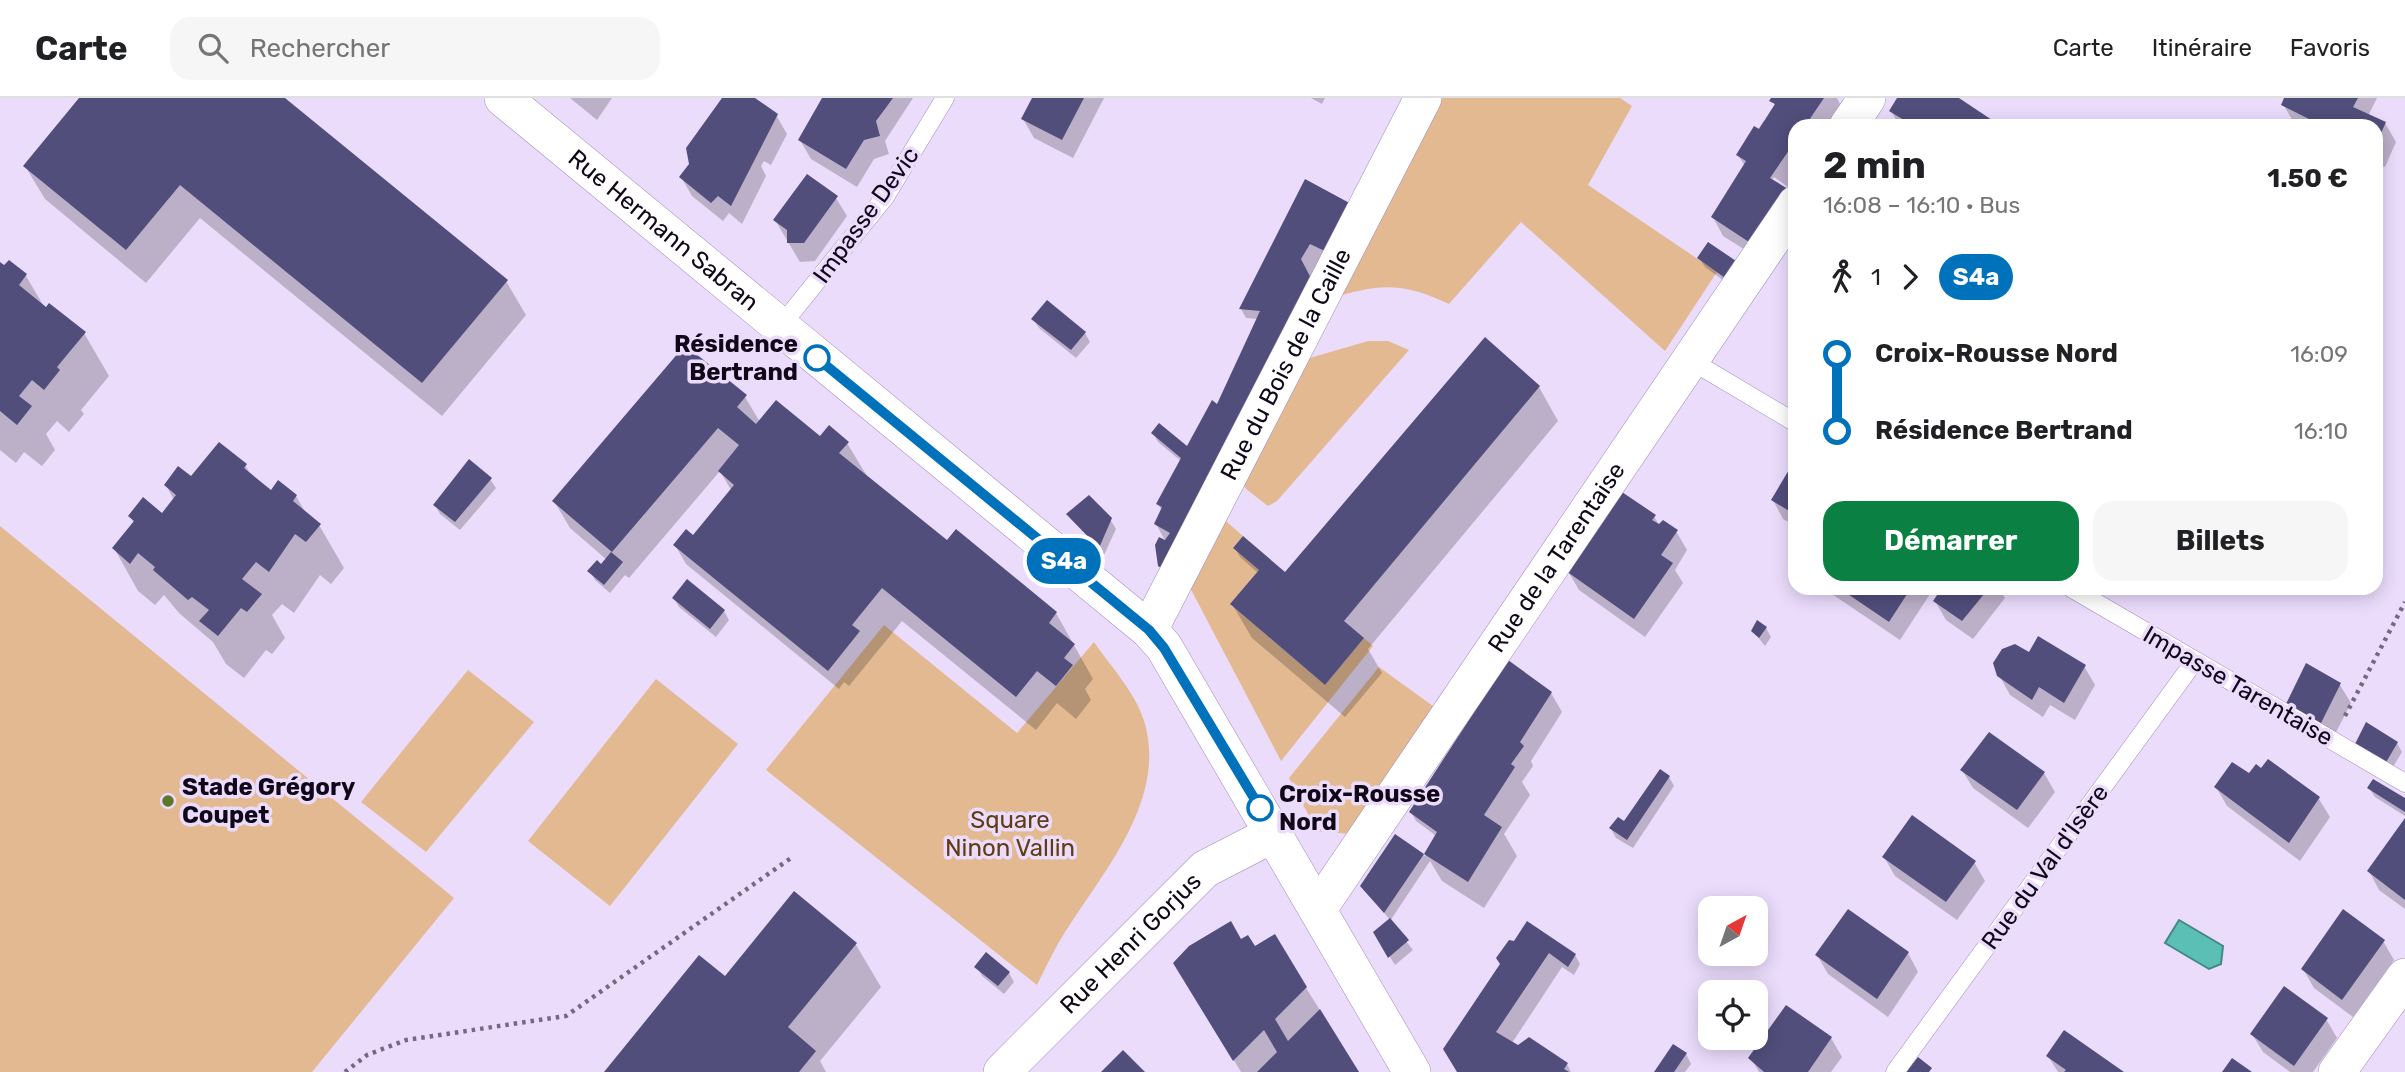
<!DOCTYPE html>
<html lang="fr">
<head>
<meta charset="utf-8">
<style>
  :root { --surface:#fff; --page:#f6f6f6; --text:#202124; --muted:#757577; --line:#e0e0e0; --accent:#0b8043 }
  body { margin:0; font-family:Rubik,sans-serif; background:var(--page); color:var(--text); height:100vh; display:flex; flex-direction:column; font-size:26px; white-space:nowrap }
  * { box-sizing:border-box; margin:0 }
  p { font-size:23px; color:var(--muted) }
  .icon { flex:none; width:38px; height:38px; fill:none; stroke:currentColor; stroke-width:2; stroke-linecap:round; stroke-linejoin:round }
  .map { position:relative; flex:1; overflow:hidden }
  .panel { position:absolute; left:1788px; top:21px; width:595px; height:476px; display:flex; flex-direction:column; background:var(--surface); border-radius:21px; box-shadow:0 4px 18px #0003 }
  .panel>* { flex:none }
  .badge { padding:0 14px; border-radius:23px; font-size:24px; line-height:46px }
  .needle { width:46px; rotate:40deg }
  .controls { position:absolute; left:1698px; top:798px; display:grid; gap:14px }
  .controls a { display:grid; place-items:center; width:70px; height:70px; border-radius:14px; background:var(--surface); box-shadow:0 4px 18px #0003; font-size:35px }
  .map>.badge { position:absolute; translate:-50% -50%; box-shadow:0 0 0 4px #fff }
  .legs { display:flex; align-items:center; gap:10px; height:77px; padding:0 35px; font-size:23px }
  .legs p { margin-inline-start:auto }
  .headline { display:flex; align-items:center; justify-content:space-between; height:119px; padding:0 35px }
  h1 { font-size:38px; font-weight:700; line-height:52px }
  .button { display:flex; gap:14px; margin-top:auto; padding:14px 35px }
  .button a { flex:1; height:80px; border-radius:21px; background:var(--accent); color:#fff; font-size:28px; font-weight:700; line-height:80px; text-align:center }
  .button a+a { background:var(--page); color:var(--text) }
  ul { padding:0 35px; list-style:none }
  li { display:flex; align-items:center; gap:24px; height:77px; font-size:26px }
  li i { display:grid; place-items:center; width:10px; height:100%; margin:0 9px; background:currentColor }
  li i::after { content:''; width:18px; height:18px; margin:-9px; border:5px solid; border-radius:50%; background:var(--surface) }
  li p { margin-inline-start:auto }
  li:first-child i { background:linear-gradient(#0000 50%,currentColor 0) }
  li:last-child i { background:linear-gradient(currentColor 50%,#0000 0) }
  header { display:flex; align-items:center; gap:42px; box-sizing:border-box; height:98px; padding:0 35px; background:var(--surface); border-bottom:2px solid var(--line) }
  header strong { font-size:33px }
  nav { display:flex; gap:38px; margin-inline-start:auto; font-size:24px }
  .search { width:490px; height:63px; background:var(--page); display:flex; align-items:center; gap:18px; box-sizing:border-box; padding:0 24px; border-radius:21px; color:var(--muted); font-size:26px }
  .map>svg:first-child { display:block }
  .green { fill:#e2b991 }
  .water { fill:#5bbfb5; stroke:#448886; stroke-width:2 }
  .shadow { fill:#0003 }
  .building { fill:#514e7c }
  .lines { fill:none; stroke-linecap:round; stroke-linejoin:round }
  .service-casing { stroke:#a28bbb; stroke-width:19 }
  .minor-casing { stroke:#a28bbb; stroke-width:38 }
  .path { stroke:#746981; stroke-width:4.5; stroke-dasharray:3.5 5; stroke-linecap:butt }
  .service { stroke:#fff; stroke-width:18 }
  .minor { stroke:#fff; stroke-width:37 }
  .line-1-casing { stroke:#fff; stroke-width:16 }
  .line-1 { stroke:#0072bc; stroke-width:10 }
  .stop-1-dot { fill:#fff; stroke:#0072bc; stroke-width:3.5 }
  .poi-dot { fill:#5d782b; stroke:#ebdcfc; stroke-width:2.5 }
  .labels { text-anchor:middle; stroke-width:7; stroke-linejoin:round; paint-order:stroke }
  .street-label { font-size:24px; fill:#100819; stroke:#ebdcfc }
  .stop-label { font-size:24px; font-weight:bold; fill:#100819; stroke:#ebdcfc; text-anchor:end }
  .poi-label { font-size:24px; font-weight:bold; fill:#100819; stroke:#ebdcfc; text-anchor:start }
  .park-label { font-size:24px; fill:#603c12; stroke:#ebdcfc }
</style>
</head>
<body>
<header>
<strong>Carte</strong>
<div class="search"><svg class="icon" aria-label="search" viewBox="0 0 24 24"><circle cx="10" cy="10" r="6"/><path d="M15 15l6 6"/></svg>Rechercher</div>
<nav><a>Carte</a><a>Itinéraire</a><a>Favoris</a></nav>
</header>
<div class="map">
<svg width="2405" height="974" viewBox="0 0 2405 974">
  <rect width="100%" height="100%" fill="#ebdcfc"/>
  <g class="green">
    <path d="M1430,0H1620L1632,8L1588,87L1717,174L1665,253L1521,124L1449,206C1401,183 1378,186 1329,201Z"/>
    <path d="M1368,243H1388L1409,252L1277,403L1268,408L1246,391L1239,380L1310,260Z"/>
    <path d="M1220,418L1243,438L1233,450L1259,472L1231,507L1325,587L1364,540L1373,548L1281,663L1187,484Z"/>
    <path d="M0,428L454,800L312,974H0Z"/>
    <path d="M884,527L1017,635L1094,544C1111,569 1137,596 1145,626C1167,707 1098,779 1059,844C1051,858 1044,873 1037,887L766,672Z"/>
    <path d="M1379,569L1433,608L1349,736L1317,733L1289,680Z"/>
    <path d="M468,572L534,624L426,754L361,704Z"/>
    <path d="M656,581L738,646L610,808L528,743Z"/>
  </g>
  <path class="water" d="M2179,822L2223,848L2221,866L2209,871L2165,845Z"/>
  <g class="shadow">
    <path d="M81,0H282L506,183L526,217L442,318L200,120L146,185L45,101L25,68Z"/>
    <path d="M570,0H612L597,22Z"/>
    <path d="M724,0H752L776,17L787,36L771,67L764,63L761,68L766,78L742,126L729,115L723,123L692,98L681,79L691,66Z"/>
    <path d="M825,0H913L885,43L889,56L874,61L857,89L811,61L800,42Z"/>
    <path d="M1034,0H1104L1073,60L1034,40L1023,21Z"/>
    <path d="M1311,0H1325L1322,6Z"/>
    <path d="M1773,0H1837L1841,8L1828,28H1796V78L1788,89L1774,79L1772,82L1763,163L1723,138L1713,119L1745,68L1738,57L1775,9Z"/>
    <path d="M1899,0H1955L1998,28H1900L1891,13Z"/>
    <path d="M2286,0H2377L2368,18L2385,25L2396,44L2385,69L2376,66V28H2299L2294,25L2283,6Z"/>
    <path d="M1306,84L1354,109L1165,477L1159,468L1166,444L1156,426L1162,413L1158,406L1181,363L1158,344L1153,335L1187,351L1218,308L1258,221L1246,220L1241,211Z"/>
    <path d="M836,100L847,118L815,163L800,164L775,122Z"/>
    <path d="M1708,147L1734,190L1705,169L1699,160Z"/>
    <path d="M9,164L26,178L46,212L84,235L109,278L81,312L84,316L69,334L57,323L46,336L55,352L42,368L24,354L16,365L0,352V166L4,169Z"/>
    <path d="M1033,221L1085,235L1090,244L1076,260L1039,230Z"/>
    <path d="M1539,289L1558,323L1368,551L1382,575L1345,619L1252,540L1232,506L1258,475L1240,459L1235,450L1285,476Z"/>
    <path d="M745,299L760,324L847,345L867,378L948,445L1056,515L1093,581L1085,591L1091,602L1076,621L1057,605L1036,632L902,523L849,588L844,584L839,591L686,466L675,447L693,440L731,392L720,373L629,480L625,477L610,495L595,482L590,473L602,469L607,462L570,430L554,403Z"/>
    <path d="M1796,363V428L1783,421L1773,402Z"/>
    <path d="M245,367L253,380L271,395L296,398L307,417L319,427L344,470L331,486L320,477L294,515L282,506L272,517L285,540L272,556L266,552L244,580L226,566L213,544L179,515L164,497L155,507L138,493L114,450L134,425L130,418L162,417L174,402L166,387Z"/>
    <path d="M490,381L496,390L460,432L440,416L435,407Z"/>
    <path d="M1069,416L1110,421L1116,431L1104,457Z"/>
    <path d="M1654,418L1660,429L1676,433L1687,452L1675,472L1683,485L1645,539L1579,492L1568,473Z"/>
    <path d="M687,484L724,513L729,522L716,539L679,509L674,500Z"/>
    <path d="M1823,490H1934L1900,542Z"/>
    <path d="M1944,490H1999L2005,500L1973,541L1946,522L1935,503Z"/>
    <path d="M1766,530L1771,539L1765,548L1753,533Z"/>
    <path d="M2029,557L2084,568L2095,587L2075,622L2050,607L2043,619L2010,597L1999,577Z"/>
    <path d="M2340,587L2351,605L2330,646L2298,627Z"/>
    <path d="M1551,595L1562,614L1531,663L1533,668L1522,684L1530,697L1504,736L1517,758L1484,810L1442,783L1430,763L1390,823L1413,852L1395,867L1375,835L1390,822L1362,788L1395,739L1425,758L1435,737L1416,723L1411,714Z"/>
    <path d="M2367,627L2397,645L2402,654L2390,674Z"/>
    <path d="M2268,664L2319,701L2330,719L2300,763L2227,708L2216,689L2262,673Z"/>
    <path d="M1962,672L2044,675L2055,694L2028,730L1973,690Z"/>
    <path d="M1669,679L1674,688L1633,750L1616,740L1611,731L1625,725Z"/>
    <path d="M2369,690L2405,702V718L2375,699Z"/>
    <path d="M2405,723V811L2379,792L2369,773Z"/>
    <path d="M1884,759L1974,764L1985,783L1957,822L1895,778Z"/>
    <path d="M794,796L856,847L881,889L820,963L826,974H606L733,889Z"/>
    <path d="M1241,843L1306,890L1359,974H1241L1191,892Z"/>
    <path d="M2383,843L2394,862L2353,919L2314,890L2303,871Z"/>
    <path d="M1510,844L1575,857L1580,866L1574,877L1562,869L1512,945L1567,966L1571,974H1458Z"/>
    <path d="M1908,855L1918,874L1888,919L1828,876L1817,857Z"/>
    <path d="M977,869L1009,875L1014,884L1004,896L982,878Z"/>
    <path d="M2326,921L2337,940L2313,974H2290L2263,954L2252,936Z"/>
    <path d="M1831,940L1842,959L1831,974H1759L1751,960Z"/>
    <path d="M1673,948L1686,956L1691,966L1685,974H1657Z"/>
    <path d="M2048,958L2121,974H2058Z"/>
  </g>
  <g class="building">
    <path d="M79,0H285L508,182L422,285L180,87L126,152L23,68Z"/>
    <path d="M722,0H755L778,16L731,108L718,98L711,105L679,79L689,66L686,50Z"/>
    <path d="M822,0H893L876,23L880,38L864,42L846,71L798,42Z"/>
    <path d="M1032,0H1084L1062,42L1021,21Z"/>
    <path d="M1771,0H1824L1805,28H1796V42L1770,80L1788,91L1752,146L1711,119L1746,63L1736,57L1754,28L1759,31L1775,6L1769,3Z"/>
    <path d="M1897,0H1959L2001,28H1914L1889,13Z"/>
    <path d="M2284,0H2358L2353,9L2386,24L2376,46V28H2311L2313,23L2281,7Z"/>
    <path d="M807,76L838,98L804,145H787V132L773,122Z"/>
    <path d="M1305,81L1355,108L1331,156L1310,146L1301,161L1315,188L1166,473L1158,468L1155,447L1159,439L1165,442L1170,435L1154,426L1162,409L1156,406L1181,360L1151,335L1159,325L1187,348L1212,302L1217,306L1260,213L1239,211Z"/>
    <path d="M1708,144L1739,165L1728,182L1697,160Z"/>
    <path d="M9,162L27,176L19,187L46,209L49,205L86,234L57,269L60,272L44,292L32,282L19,298L32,308L17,327L0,313V164L4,167Z"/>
    <path d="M1047,202L1086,234L1071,252L1031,221Z"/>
    <path d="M1485,239L1540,288L1344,523L1364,540L1325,587L1230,506L1259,472L1233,450L1243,438L1285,474Z"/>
    <path d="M685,247L747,297L737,309L756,326L776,302L820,338L829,327L849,344L839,355L947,442L956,431L1057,514L1049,525L1075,546L1064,560L1073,567L1056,588L1037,573L1016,599L882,490L852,527L860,533L828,573L673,447L686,431L693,437L734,387L718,373L739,347L718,330L612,454L552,403Z"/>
    <path d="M219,344L247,366L244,370L271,392L278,382L297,397L293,403L321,426L306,444L295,436L269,474L256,464L242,481L262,496L247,514L241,510L218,538L199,523L209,512L192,499L188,502L153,472L155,469L138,455L130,466L112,450L134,423L128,418L143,399L162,415L176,397L164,387L178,368L191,378Z"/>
    <path d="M1796,360V417L1771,402Z"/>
    <path d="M469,361L492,380L455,424L433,407Z"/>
    <path d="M1619,392L1656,417L1652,422L1659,426L1663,422L1678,432L1661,457L1673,465L1634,521L1566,473Z"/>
    <path d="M1089,397L1112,420L1099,450L1066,416Z"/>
    <path d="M611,454L623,464L604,487L587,473L597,462L601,466Z"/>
    <path d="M687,481L725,512L710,531L672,500Z"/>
    <path d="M1839,490H1911L1889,524Z"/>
    <path d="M1942,490H1989L1962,523L1933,503Z"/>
    <path d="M1757,522L1767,529L1759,540L1751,533Z"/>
    <path d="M2038,538L2086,567L2064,605L2039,589L2032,602L1997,578L1993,565L2002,551L2015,546L2029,554Z"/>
    <path d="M1508,562L1552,594L1520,644L1524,648L1511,666L1515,669L1484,717L1502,729L1468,784L1424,756L1437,734L1409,714Z"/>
    <path d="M2306,565L2341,585L2319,629L2285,608Z"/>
    <path d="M2366,624L2398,644L2385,666L2354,648Z"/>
    <path d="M1989,634L2045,674L2017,712L1960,672Z"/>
    <path d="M2268,661L2320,699L2289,745L2214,689L2232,664L2249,675L2256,666L2261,670Z"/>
    <path d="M1660,671L1670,678L1627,742L1609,730L1618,719L1624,723Z"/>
    <path d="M2373,681L2405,700V714L2367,690Z"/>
    <path d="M1912,717L1976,763L1946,804L1882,759Z"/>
    <path d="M2405,720V802L2367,773Z"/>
    <path d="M1395,736L1424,756L1384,815L1360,788Z"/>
    <path d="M794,793L857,845L788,929L816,953L799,974H604L699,857L725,878Z"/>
    <path d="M1848,811L1909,854L1877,901L1815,857Z"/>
    <path d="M2343,811L2385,842L2342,902L2301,871Z"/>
    <path d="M1390,820L1409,842L1388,860L1373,834Z"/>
    <path d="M1231,823L1241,841L1248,837L1255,848L1275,836L1307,889L1275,921L1288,943L1320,911L1359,974H1257L1277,954L1264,932L1233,963L1173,865L1189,848Z"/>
    <path d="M1527,823L1576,856L1568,869L1549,855L1496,934L1518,947L1529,939L1568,965L1564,971L1569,974H1457L1443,951L1500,866L1496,860L1509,842L1514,843Z"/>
    <path d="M986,854L1010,874L998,888L974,869Z"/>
    <path d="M2284,888L2328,920L2294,968L2250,936Z"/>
    <path d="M1786,907L1832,939L1808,974H1764L1748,960Z"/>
    <path d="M2064,932L2124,974H2064L2066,972L2046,958Z"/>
    <path d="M1673,946L1687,955L1674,974H1654Z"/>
    <path d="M1123,952L1145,974H1101Z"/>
    <path d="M1918,959L1932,970L1929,974H1906Z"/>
    <path d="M2232,960L2252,974H2222Z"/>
  </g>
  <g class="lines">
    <defs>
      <g id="service">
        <path d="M779,230L885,99L945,0"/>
        <path d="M1690,262L1796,325"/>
        <path d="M2071,490L2405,685"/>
        <path d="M1895,974L2194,564"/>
      </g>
      <g id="minor">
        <path id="s1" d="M503,0L1149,532L1164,549L1412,974"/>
        <path d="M1848,28L1867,0"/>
        <path id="s2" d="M1149,532L1423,0"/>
        <path id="s3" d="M1318,811L1796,106"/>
        <path id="s4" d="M1002,974L1205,771L1275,735"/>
        <path d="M2337,974L2405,879"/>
      </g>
    </defs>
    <use href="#service" class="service-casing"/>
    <use href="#minor" class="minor-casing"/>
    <g class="path">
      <path d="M2345,618L2405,504"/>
      <path d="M345,974L367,957L406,942L566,918L791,760"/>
    </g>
    <use href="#service" class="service"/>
    <use href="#minor" class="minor"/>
  </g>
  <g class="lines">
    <defs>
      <path id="line-1" d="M817,260L1149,532L1164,550L1260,710"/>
    </defs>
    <use href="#line-1" class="line-1-casing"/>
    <use href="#line-1" class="line-1"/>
  </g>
  <g class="stop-1-dot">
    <circle cx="817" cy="260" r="12"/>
    <circle cx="1260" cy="710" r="12"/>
  </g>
  <circle class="poi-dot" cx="168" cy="703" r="7"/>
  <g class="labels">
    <g class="street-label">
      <text transform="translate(866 117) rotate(-54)" y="8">Impasse Devic</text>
      <text dy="8" stroke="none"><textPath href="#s1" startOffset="208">Rue Hermann Sabran</textPath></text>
      <text dy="8" stroke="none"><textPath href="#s2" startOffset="299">Rue du Bois de la Caille</textPath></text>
      <text dy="8" stroke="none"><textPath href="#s3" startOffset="425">Rue de la Tarentaise</textPath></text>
      <text transform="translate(2238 588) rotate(30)" y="8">Impasse Tarentaise</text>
      <text transform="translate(2045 769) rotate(-54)" y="8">Rue du Val d'Isère</text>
      <text dy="8" stroke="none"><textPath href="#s4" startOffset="182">Rue Henri Gorjus</textPath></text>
    </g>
    <g class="stop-label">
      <text x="798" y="254">Résidence<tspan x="798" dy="28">Bertrand</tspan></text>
      <text x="1279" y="704" text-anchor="start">Croix-Rousse<tspan x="1279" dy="28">Nord</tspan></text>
    </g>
    <g class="poi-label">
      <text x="182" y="697">Stade Grégory<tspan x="182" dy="28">Coupet</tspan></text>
    </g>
    <g class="park-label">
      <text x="1010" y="730">Square<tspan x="1010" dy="28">Ninon Vallin</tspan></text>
    </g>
  </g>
</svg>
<div class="controls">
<a><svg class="needle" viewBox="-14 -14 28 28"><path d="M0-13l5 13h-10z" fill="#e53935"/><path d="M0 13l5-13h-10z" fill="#757577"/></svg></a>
<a><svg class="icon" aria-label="locate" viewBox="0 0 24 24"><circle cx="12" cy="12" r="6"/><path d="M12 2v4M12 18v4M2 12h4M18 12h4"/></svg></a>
</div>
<b class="badge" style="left:1064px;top:463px;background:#0072bc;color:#fff">S4a</b>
<section class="panel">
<div class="headline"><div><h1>2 min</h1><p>16:08 – 16:10 · Bus</p></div><b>1.50 €</b></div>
<div class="legs"><svg class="icon" aria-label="walk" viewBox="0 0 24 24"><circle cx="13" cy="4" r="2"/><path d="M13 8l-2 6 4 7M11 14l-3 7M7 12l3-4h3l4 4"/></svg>1<svg class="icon" aria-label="forward" viewBox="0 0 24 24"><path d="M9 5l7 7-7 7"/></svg><b class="badge" style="background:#0072bc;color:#fff">S4a</b></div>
<ul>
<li><i style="color:#0072bc"></i><b>Croix-Rousse Nord</b><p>16:09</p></li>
<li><i style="color:#0072bc"></i><b>Résidence Bertrand</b><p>16:10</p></li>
</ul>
<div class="button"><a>Démarrer</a><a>Billets</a></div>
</section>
</div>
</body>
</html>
